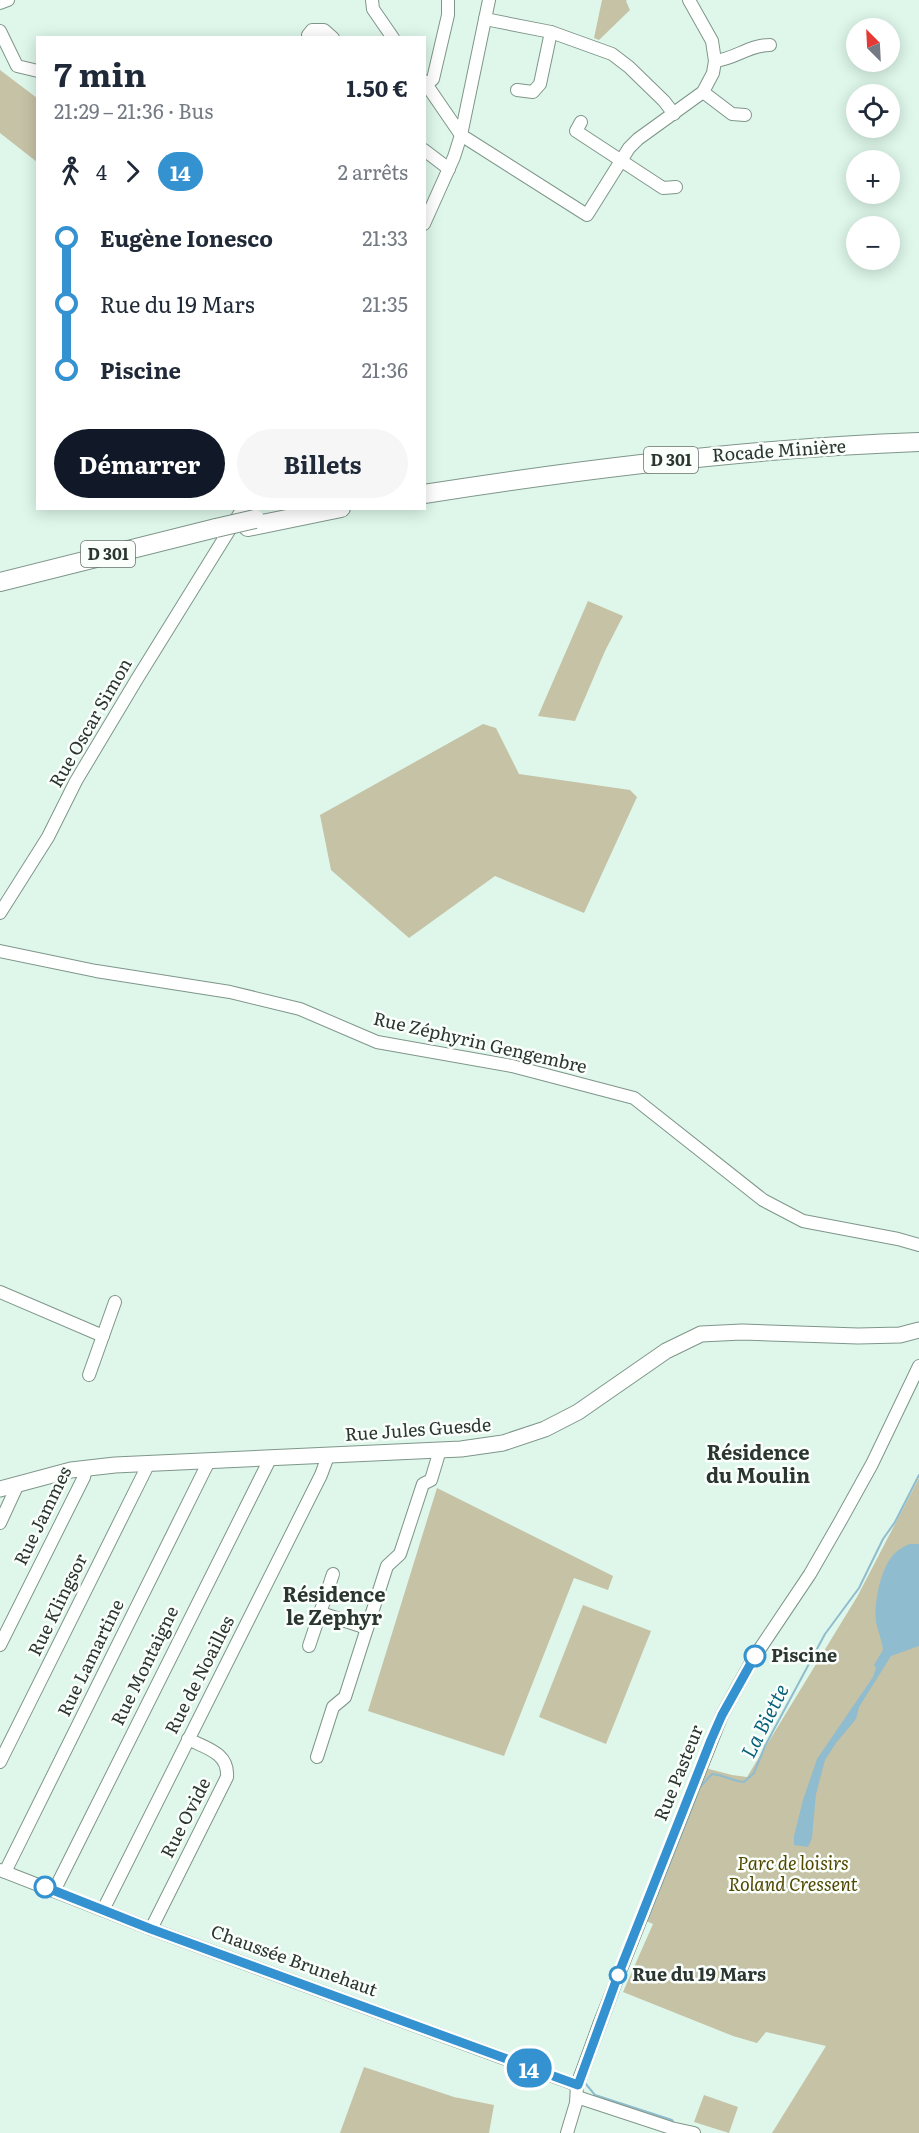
<!DOCTYPE html>
<html lang="fr">
<head>
<meta charset="utf-8">
<style>
  :root { --surface:#fff; --page:#f6f6f7; --text:#1f2937; --muted:#747a83; --accent:#111827 }
  body { margin:0; font-family:Literata,serif; background:var(--page); color:var(--text); height:100vh; display:flex; flex-direction:column; font-size:22px; white-space:nowrap }
  * { box-sizing:border-box; margin:0 }
  p { font-size:20px; color:var(--muted) }
  .icon { flex:none; width:33px; height:33px; fill:none; stroke:currentColor; stroke-width:2; stroke-linecap:round; stroke-linejoin:round }
  .map { position:relative; flex:1; overflow:hidden }
  .panel { position:absolute; left:36px; top:36px; width:390px; height:474px; display:flex; flex-direction:column; background:var(--surface); border-radius:0px; box-shadow:0 3px 15px #0003 }
  .panel>* { flex:none }
  .badge { padding:0 12px; border-radius:20px; font-size:21px; line-height:39px }
  .needle { width:39px; rotate:336deg }
  .buttons { position:absolute; left:846px; top:18px; display:grid; gap:12px }
  .buttons a { display:grid; place-items:center; width:54px; height:54px; border-radius:50%; background:var(--surface); box-shadow:0 3px 15px #0003; font-size:30px }
  .map>.badge { position:absolute; translate:-50% -50%; box-shadow:0 0 0 3px #fff }
  .legs { display:flex; align-items:center; gap:9px; height:66px; padding:0 18px; font-size:20px }
  .legs p { margin-inline-start:auto }
  .summary { display:flex; align-items:center; justify-content:space-between; height:102px; padding:0 18px }
  h1 { font-size:33px; font-weight:700; line-height:45px }
  .action { display:flex; gap:12px; margin-top:auto; padding:12px 18px }
  .action a { flex:1; height:69px; border-radius:36px; background:var(--accent); color:#fff; font-size:24px; font-weight:700; line-height:69px; text-align:center }
  .action a+a { background:var(--page); color:var(--text) }
  ul { padding:0 18px; list-style:none }
  li { display:flex; align-items:center; gap:21px; height:66px; font-size:22px }
  li i { display:grid; place-items:center; width:9px; height:100%; margin:0 8px; background:currentColor }
  li i::after { content:''; width:15px; height:15px; margin:-8px; border:4px solid; border-radius:50%; background:var(--surface) }
  li p { margin-inline-start:auto }
  li:first-child i { background:linear-gradient(#0000 50%,currentColor 0) }
  li:last-child i { background:linear-gradient(currentColor 50%,#0000 0) }
  .map>svg:first-child { display:block }
  .green { fill:#c6c2a6 }
  .water { fill:#8fbcce }
  .lines { fill:none; stroke-linecap:round; stroke-linejoin:round }
  .stream { stroke:#8fbcce; stroke-width:2 }
  .minor-casing { stroke:#7f968a; stroke-width:14 }
  .major-casing { stroke:#7f968a; stroke-width:17 }
  .highway-casing { stroke:#7f968a; stroke-width:20 }
  .minor { stroke:#fff; stroke-width:12 }
  .major { stroke:#fff; stroke-width:15 }
  .highway { stroke:#fff; stroke-width:18 }
  .highway-bridge-casing { stroke:#7f968a; stroke-width:20; stroke-linecap:butt }
  .highway-bridge { stroke:#fff; stroke-width:18 }
  .line-1-casing { stroke:#fff; stroke-width:14 }
  .line-1 { stroke:#3592d0; stroke-width:9 }
  .stop-1-dot { fill:#fff; stroke:#3592d0; stroke-width:3 }
  .labels { text-anchor:middle; stroke-width:5; stroke-linejoin:round; paint-order:stroke }
  .shield { fill:#fafffc; stroke:#6a726e; stroke-width:1.5 }
  .shield-label { font-size:16px; font-weight:bold; fill:#2c3631 }
  .street-label { font-size:18px; fill:#2c3631; stroke:#fafffc }
  .stop-label { font-size:18px; font-weight:bold; fill:#2c3631; stroke:#fafffc; text-anchor:start }
  .park-label { font-size:18px; font-style:italic; fill:#514800; stroke:#fafffc }
  .neighbourhood-label { font-size:20px; font-weight:bold; fill:#2c3631; stroke:#fafffc }
  .water-label { font-size:20px; font-style:italic; fill:#08617b; stroke:#fafffc }
</style>
</head>
<body>
<div class="map">
<svg width="919" height="2133" viewBox="0 0 919 2133">
  <rect width="100%" height="100%" fill="#def7ea"/>
  <g class="green">
    <path d="M602,0H627L626,1L630,10L599,40L594,38Z"/>
    <path d="M0,70L37,98V162L0,133Z"/>
    <path d="M588,601L623,616L605,651L575,721L538,716Z"/>
    <path d="M483,724L496,728L519,774L630,790L637,797L584,913L495,876L409,938L331,870L320,815Z"/>
    <path d="M919,1478V2133H772L826,2046L766,2032L757,2043L733,2036L623,1992L653,1924L644,1920L705,1768L732,1775L747,1777L857,1597Z"/>
    <path d="M437,1488L613,1576L608,1590L574,1578L504,1756L368,1711Z"/>
    <path d="M583,1605L651,1631L606,1744L539,1717Z"/>
    <path d="M364,2067L454,2097L494,2105L489,2133H340Z"/>
    <path d="M704,2095L738,2107L729,2133L694,2122Z"/>
  </g>
  <path class="water" d="M910,1544H919V1646L891,1656L859,1707L856,1719L836,1743L825,1760L816,1794L812,1838L808,1847L794,1845V1836L803,1800L817,1759L873,1677L876,1668L874,1665L883,1650C882,1640 878,1632 876,1622C874,1603 880,1569 894,1554C899,1549 904,1546 910,1544Z"/>
  <g class="lines">
    <g class="stream">
      <path d="M700,1787L712,1774C724,1775 732,1781 744,1782L754,1773L765,1746L825,1634L859,1588L883,1539L895,1522L919,1475"/>
      <path d="M647,1921L697,1795"/>
      <path d="M631,1959L585,2083L595,2095L672,2120L675,2125"/>
    </g>
    <defs>
      <g id="minor">
        <path d="M372,0L373,9L393,38"/>
        <path d="M0,3L8,0"/>
        <path d="M485,19L551,32L612,54L629,67L664,101L674,114"/>
        <path d="M0,31L17,66L38,71"/>
        <path d="M309,38L308,35L312,30H324L333,38"/>
        <path d="M715,61C735,59 749,45 770,45"/>
        <path d="M424,81L461,135L587,215L629,148L638,139L703,92L713,73L715,61L712,41L689,0"/>
        <path d="M427,84L433,79L448,15V0"/>
        <path d="M517,90L533,92L540,84L551,32"/>
        <path d="M703,92L732,114L745,115"/>
        <path d="M581,122L576,131L663,188L676,187"/>
        <path d="M424,150L449,169"/>
        <path d="M424,224L454,157L461,135L489,0"/>
        <path d="M0,913L48,837L76,781L137,679L243,508"/>
        <path d="M0,951L96,971L230,992L300,1009L377,1042L512,1066L634,1098L763,1200L803,1221L898,1239L919,1245"/>
        <path d="M0,1292L103,1336"/>
        <path d="M89,1375L115,1302"/>
        <path d="M0,1523L18,1484"/>
        <path d="M321,1613L367,1628"/>
        <path d="M0,1645L84,1477L86,1468"/>
        <path d="M309,1646L333,1574"/>
        <path d="M317,1757L333,1707L345,1697L387,1566L400,1554L423,1484L431,1480L440,1450"/>
        <path d="M0,1762L146,1469L147,1463"/>
        <path d="M0,1870L151,1929L577,2085"/>
        <path d="M5,1872L209,1461"/>
        <path d="M54,1891L270,1459"/>
        <path d="M103,1910L321,1475L328,1456"/>
        <path d="M151,1929L227,1777C229,1753 206,1748 188,1739"/>
        <path d="M577,2097L671,2128L694,2133"/>
        <path d="M567,2133L576,2103L577,2085L600,2022L722,1715L753,1659L810,1574L841,1520L872,1464L919,1366"/>
      </g>
      <path id="major" d="M0,1489L71,1470L115,1465L461,1449L503,1443L545,1429L578,1412L666,1351L701,1334L742,1332L858,1336L900,1335L919,1330"/>
      <g id="highway">
        <path d="M424,494C589,468 753,448 919,442"/>
        <path d="M248,527L341,508"/>
        <path d="M0,582L216,528"/>
      </g>
    </defs>
    <use href="#minor" class="minor-casing"/>
    <use href="#major" class="major-casing"/>
    <use href="#highway" class="highway-casing"/>
    <use href="#minor" class="minor"/>
    <use href="#major" class="major"/>
    <use href="#highway" class="highway"/>
    <defs>
      <path id="highway-bridge" d="M216,528L255,519"/>
    </defs>
    <use href="#highway-bridge" class="highway-bridge-casing"/>
    <use href="#highway-bridge" class="highway-bridge"/>
  </g>
  <g class="lines">
    <defs>
      <path id="line-1" d="M45,1887L151,1929L578,2085L620,1970L711,1740L722,1715L755,1656"/>
    </defs>
    <use href="#line-1" class="line-1-casing"/>
    <use href="#line-1" class="line-1"/>
  </g>
  <g class="stop-1-dot">
    <circle cx="755" cy="1656" r="10"/>
    <circle cx="45" cy="1887" r="10"/>
    <circle cx="618" cy="1975" r="8"/>
  </g>
  <g class="labels">
    <g class="shield">
      <rect x="644" y="447" width="54" height="26" rx="4.5"/>
      <rect x="81" y="541" width="54" height="26" rx="4.5"/>
    </g>
    <g class="shield-label">
      <text x="671" y="466">D 301</text>
      <text x="108" y="560">D 301</text>
    </g>
    <g class="street-label">
      <text transform="translate(779 451) rotate(-4)" y="6">Rocade Minière</text>
      <text transform="translate(91 723) rotate(-60)" y="6">Rue Oscar Simon</text>
      <text transform="translate(480 1043) rotate(13)" y="6">Rue Zéphyrin Gengembre</text>
      <text transform="translate(418 1430) rotate(-4)" y="6">Rue Jules Guesde</text>
      <text transform="translate(43 1516) rotate(-64)" y="6">Rue Jammes</text>
      <text transform="translate(58 1605) rotate(-64)" y="6">Rue Klingsor</text>
      <text transform="translate(91 1658) rotate(-64)" y="6">Rue Lamartine</text>
      <text transform="translate(145 1666) rotate(-64)" y="6">Rue Montaigne</text>
      <text transform="translate(200 1675) rotate(-63)" y="6">Rue de Noailles</text>
      <text transform="translate(679 1773) rotate(-68)" y="6">Rue Pasteur</text>
      <text transform="translate(186 1818) rotate(-63)" y="6">Rue Ovide</text>
      <text transform="translate(294 1961) rotate(20)" y="6">Chaussée Brunehaut</text>
    </g>
    <g class="stop-label">
      <text x="771" y="1662">Piscine</text>
      <text x="632" y="1981">Rue du 19 Mars</text>
    </g>
    <g class="park-label">
      <text x="793" y="1870">Parc de loisirs<tspan x="793" dy="21">Roland Cressent</tspan></text>
    </g>
    <g class="neighbourhood-label">
      <text x="758" y="1460">Résidence<tspan x="758" dy="23">du Moulin</tspan></text>
      <text x="334" y="1602">Résidence<tspan x="334" dy="23">le Zephyr</tspan></text>
    </g>
    <g class="water-label">
      <text transform="translate(765 1721) rotate(-63)" y="7">La Biette</text>
    </g>
  </g>
</svg>
<div class="buttons">
<a><svg class="needle" viewBox="-14 -14 28 28"><path d="M0-13l5 13h-10z" fill="#e53935"/><path d="M0 13l5-13h-10z" fill="#747a83"/></svg></a>
<a><svg class="icon" aria-label="locate" viewBox="0 0 24 24"><circle cx="12" cy="12" r="6"/><path d="M12 2v4M12 18v4M2 12h4M18 12h4"/></svg></a>
<a>+</a>
<a>−</a>
</div>
<b class="badge" style="left:529px;top:2068px;background:#3592d0;color:#fff">14</b>
<section class="panel">
<div class="summary"><div><h1>7 min</h1><p>21:29 – 21:36 · Bus</p></div><b>1.50 €</b></div>
<div class="legs"><svg class="icon" aria-label="walk" viewBox="0 0 24 24"><circle cx="13" cy="4" r="2"/><path d="M13 8l-2 6 4 7M11 14l-3 7M7 12l3-4h3l4 4"/></svg>4<svg class="icon" aria-label="forward" viewBox="0 0 24 24"><path d="M9 5l7 7-7 7"/></svg><b class="badge" style="background:#3592d0;color:#fff">14</b><p>2 arrêts</p></div>
<ul>
<li><i style="color:#3592d0"></i><b>Eugène Ionesco</b><p>21:33</p></li>
<li><i style="color:#3592d0"></i><span>Rue du 19 Mars</span><p>21:35</p></li>
<li><i style="color:#3592d0"></i><b>Piscine</b><p>21:36</p></li>
</ul>
<div class="action"><a>Démarrer</a><a>Billets</a></div>
</section>
</div>
</body>
</html>
